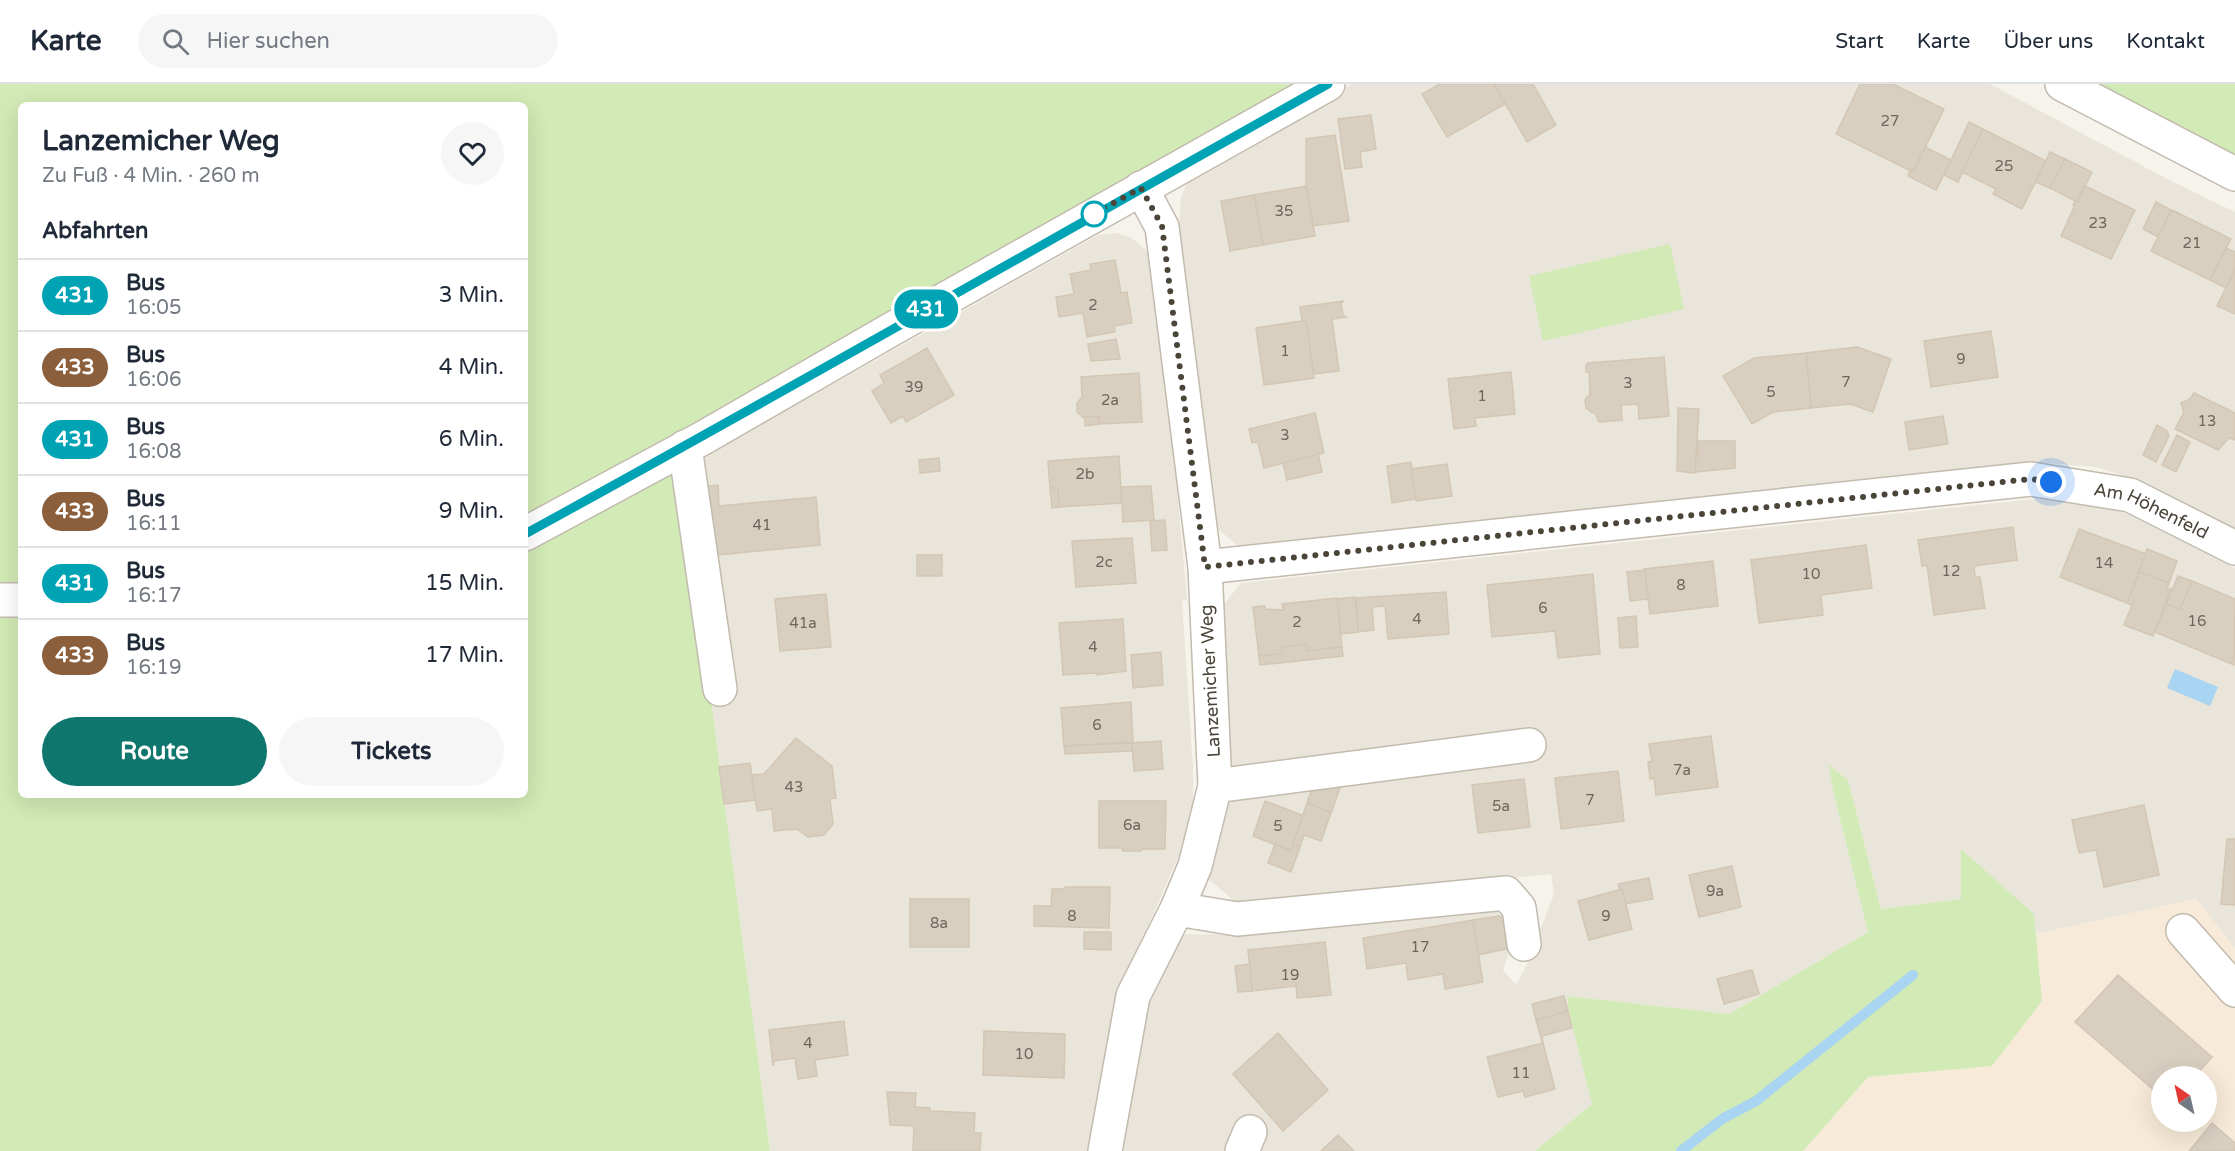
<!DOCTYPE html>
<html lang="de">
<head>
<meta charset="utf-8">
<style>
  :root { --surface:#fff; --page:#f6f6f7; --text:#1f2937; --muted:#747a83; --line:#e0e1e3; --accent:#0f766e }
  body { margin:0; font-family:"Varela Round",sans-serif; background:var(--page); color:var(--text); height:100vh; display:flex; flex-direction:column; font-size:22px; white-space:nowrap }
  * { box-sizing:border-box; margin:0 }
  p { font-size:20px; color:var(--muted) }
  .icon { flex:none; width:33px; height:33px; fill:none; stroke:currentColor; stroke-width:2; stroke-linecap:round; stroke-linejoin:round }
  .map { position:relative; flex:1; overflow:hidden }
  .details { position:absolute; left:18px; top:18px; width:510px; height:696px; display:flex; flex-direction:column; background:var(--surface); border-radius:9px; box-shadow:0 6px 24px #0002 }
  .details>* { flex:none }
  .badge { padding:0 12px; border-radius:20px; font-size:21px; line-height:39px }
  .needle { width:39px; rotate:326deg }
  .buttons { position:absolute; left:2151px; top:982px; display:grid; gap:12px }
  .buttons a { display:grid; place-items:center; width:66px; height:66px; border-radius:50%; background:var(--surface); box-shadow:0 6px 24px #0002; font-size:30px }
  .you { position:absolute; width:30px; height:30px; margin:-15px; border:4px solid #fff; border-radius:50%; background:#1a73e8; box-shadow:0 0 0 9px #1a73e833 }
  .map>.badge { position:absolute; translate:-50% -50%; box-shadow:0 0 0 3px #fff }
  h2 { padding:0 24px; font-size:22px; line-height:54px }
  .round { display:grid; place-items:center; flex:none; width:63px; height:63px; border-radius:32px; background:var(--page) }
  .head { display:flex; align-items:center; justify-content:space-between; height:102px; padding:0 24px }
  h1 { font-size:28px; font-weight:800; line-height:45px }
  .button { display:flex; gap:12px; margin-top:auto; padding:12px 24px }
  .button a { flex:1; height:69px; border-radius:36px; background:var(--accent); color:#fff; font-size:24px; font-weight:800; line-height:69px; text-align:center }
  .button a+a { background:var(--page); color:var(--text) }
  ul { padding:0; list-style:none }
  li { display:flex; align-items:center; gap:18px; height:72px; padding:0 24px; border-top:2px solid var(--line) }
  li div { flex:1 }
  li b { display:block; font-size:22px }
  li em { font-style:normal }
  li .badge { min-width:66px; font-weight:700; text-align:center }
  header { display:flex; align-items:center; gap:36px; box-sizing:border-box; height:84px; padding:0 30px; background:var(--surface); border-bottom:2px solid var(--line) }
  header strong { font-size:28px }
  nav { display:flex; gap:33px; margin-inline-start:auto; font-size:21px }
  .search { width:420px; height:54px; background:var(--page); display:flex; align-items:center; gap:15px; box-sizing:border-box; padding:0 21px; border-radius:33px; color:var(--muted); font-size:22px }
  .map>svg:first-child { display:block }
  .residential { fill:#eae5da }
  .commercial { fill:#f7ead8; fill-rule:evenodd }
  .green { fill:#d2eab5 }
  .water { fill:#a9d4f2 }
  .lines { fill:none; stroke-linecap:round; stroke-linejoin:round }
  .stream { stroke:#a9d4f2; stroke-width:10 }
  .building { fill:#d8cfc1; stroke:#d3c7b4; stroke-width:1.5 }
  .minor-casing { stroke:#c2bbae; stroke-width:36 }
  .minor { stroke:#fff; stroke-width:33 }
  .line-casing { stroke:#fff; stroke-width:14 }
  .line { stroke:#00a3b4; stroke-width:9 }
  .walk { stroke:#4b4439; stroke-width:6; stroke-dasharray:0 10.8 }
  .stop-dot { fill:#fff; stroke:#00a3b4; stroke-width:3 }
  .labels { text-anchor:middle; stroke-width:6; stroke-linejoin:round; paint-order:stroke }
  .number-label { font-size:15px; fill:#6e675b }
  .street-label { font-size:18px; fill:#4b4439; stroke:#fff }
</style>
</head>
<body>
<header>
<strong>Karte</strong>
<div class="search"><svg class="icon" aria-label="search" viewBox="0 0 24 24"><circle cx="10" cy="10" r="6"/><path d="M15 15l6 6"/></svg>Hier suchen</div>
<nav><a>Start</a><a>Karte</a><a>Über uns</a><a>Kontakt</a></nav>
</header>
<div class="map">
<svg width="2235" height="1067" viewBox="0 0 2235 1067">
  <rect width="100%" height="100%" fill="#f6f3ec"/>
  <g class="residential">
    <path d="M1352,0H1990L2167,95L2235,128V445L2141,397L2119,390L2095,383L2050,379L1241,464L1213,441L1204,336L1179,146L1181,114L1189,94Z"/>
    <path d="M1116,149L1132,154L1145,165L1150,173L1170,328L1187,515L1182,517L1193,683V723L1190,746L1115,917L1090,1067H770L681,386L1098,151Z"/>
    <path d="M2043,414L2060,415L2111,424L2129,431L2235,484V864L2196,815L2036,850L2034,830L1961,766V815L1881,825L1848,696L1830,682L1833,707L1868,848L1729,930L1567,912L1569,928L1592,1020L1535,1067H1123L1142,939L1149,913L1177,850L1239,851L1471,824L1497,827L1511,843V864L1503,886L1516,901L1527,880L1554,810L1551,790L1240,822L1205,792L1233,707L1221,524L1241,499Z"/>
  </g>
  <path class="commercial" d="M2196,815L2235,864V1067H1803L1868,993L1992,982L2042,917L2036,850ZM2162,993H2206V1038H2162Z"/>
  <g class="green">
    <path d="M0,0H1300L525,437V21H21V503L0,504Z"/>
    <path d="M2090,0H2235V71Z"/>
    <path d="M1670,160L1684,225L1543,257L1529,192Z"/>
    <path d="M680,378L770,1067H0V529H21V711H525V463Z"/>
    <path d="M1829,681L1848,696L1881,825L1961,815V765L2034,830L2042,917L1992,982L1868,993L1803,1067H1535L1592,1020L1569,928L1567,912L1729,930L1868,848L1833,707Z"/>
  </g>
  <path class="water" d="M2175,585L2218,603L2210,622L2167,604Z"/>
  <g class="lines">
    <path class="stream" d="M1681,1067L1722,1035L1756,1017L1913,891"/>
  </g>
  <g class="building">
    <path d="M1440,0H1494L1505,20L1447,53L1422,10Z"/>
    <path d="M1494,0H1533L1556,41L1527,58Z"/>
    <path d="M1860,0H1893L1944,25L1913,88L1836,50Z"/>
    <path d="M1371,31L1376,65L1360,68L1362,83L1345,85L1338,35Z"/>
    <path d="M1969,38L1983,45L1958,98L1944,91Z"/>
    <path d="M1983,45L2046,77L2022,125L1993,110L1996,105L1962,88Z"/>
    <path d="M1335,51L1349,137L1313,142L1306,102V55Z"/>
    <path d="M1925,63L1951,76L1936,106L1908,92L1910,87L1913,88Z"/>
    <path d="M2050,68L2065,75L2050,104L2036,98Z"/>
    <path d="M2065,75L2092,88L2077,118L2050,104Z"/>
    <path d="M1306,102L1315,152L1263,161L1254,111Z"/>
    <path d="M2085,102L2135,126L2111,175L2061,152L2075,121H2073L2075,117L2077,118Z"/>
    <path d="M1254,111L1263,161L1230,167L1221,117Z"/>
    <path d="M2156,118L2171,126L2158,153L2143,145Z"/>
    <path d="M2172,126L2231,155L2210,196L2151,167Z"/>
    <path d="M2226,164L2235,168V186L2226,204L2210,196Z"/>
    <path d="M1115,176L1121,209L1127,208L1132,239L1114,242L1115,248L1087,253L1083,229L1059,233L1056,213L1074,210L1070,190L1091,186L1090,180Z"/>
    <path d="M2235,186V230L2217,222Z"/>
    <path d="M1344,217L1341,219L1343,231L1346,233L1332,235L1339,287L1313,290L1306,237H1302L1300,223Z"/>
    <path d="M1302,237H1306L1314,294L1264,301L1256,244Z"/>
    <path d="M1991,247L1998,293L1931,303L1924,257Z"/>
    <path d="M1116,255L1120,275L1091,277L1088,260Z"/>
    <path d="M1857,263L1891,275L1873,328L1850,320L1811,324L1806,269Z"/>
    <path d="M927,264L954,311L906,338L903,332L891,339L872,307L884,299L880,291Z"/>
    <path d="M1806,269L1811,324L1773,328L1752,340L1723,292L1754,274Z"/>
    <path d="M1664,273L1669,332L1639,335L1638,320L1621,321L1622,336L1599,338L1595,329L1591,328L1586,324L1585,316L1590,310L1589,288H1586V281L1588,279Z"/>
    <path d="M1511,288L1515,330L1475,334L1476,342L1454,345L1448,295Z"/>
    <path d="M1139,289L1142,338L1099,340V332L1084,334L1077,328V319L1082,313L1081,293Z"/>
    <path d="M2194,309L2235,329V356L2229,354L2218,366L2175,345L2184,328L2181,319L2190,315Z"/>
    <path d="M1678,324L1699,325L1695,389L1677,387Z"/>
    <path d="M1315,329L1324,369L1264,384L1258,358L1252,359L1249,345Z"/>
    <path d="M1099,332V340L1085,342V333Z"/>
    <path d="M1943,332L1948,360L1909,366L1905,338Z"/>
    <path d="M2157,341L2167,347L2169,352L2156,378L2143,371Z"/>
    <path d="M2177,351L2190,358L2176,388L2162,381Z"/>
    <path d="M1698,357H1735V384L1697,388Z"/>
    <path d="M1318,370L1322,388L1287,396L1283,379Z"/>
    <path d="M1119,372L1122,419L1059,423L1058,404H1050L1048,377Z"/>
    <path d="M939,374L940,387L920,389L919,376Z"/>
    <path d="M1411,378L1416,415L1392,419L1387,382Z"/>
    <path d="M1447,380L1452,412L1416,417L1411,385Z"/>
    <path d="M718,401L719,422L816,413L820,461L708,472L701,403Z"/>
    <path d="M1151,402L1154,436L1123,438L1121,403Z"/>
    <path d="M1050,404H1058L1059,423L1052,424Z"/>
    <path d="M1165,436L1167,466L1152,467L1150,437Z"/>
    <path d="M2013,443L2017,476L1974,482L1975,493H1980L1985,524L1934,531L1927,481L1922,482L1918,456Z"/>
    <path d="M2079,445L2146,470L2127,519L2060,493Z"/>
    <path d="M1132,454L1136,499L1076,503L1072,457Z"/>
    <path d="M1866,461L1872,504L1821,511L1823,531L1759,539L1751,476Z"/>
    <path d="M2147,465L2177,477L2169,499L2139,488Z"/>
    <rect x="917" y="471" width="25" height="21"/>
    <path d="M1713,477L1718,522L1650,530L1644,485Z"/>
    <path d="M1645,486L1648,515L1630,517L1627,488Z"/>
    <path d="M2139,488L2169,499L2167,504L2171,505L2153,552L2124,541L2132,521L2127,519Z"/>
    <path d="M1593,490L1600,570L1558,574L1555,547L1492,553L1487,501Z"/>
    <path d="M2178,492L2192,497L2180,525L2166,520Z"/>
    <path d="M2192,497L2235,515L2234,581L2155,548L2166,520L2180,525Z"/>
    <path d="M1446,508L1449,550L1388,555L1385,522L1372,523L1374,546L1358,548L1356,514Z"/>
    <path d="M826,510L831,563L780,567L775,515Z"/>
    <path d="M1355,513L1358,548L1341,550L1337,515Z"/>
    <path d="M1337,514L1342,563L1307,567L1306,560L1282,563V570L1259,572L1253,523L1265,522V525L1283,526L1282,520Z"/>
    <path d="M1636,532L1638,563L1620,564L1618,534Z"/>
    <path d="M1123,535L1126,587L1097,591V589L1063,591L1059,539Z"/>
    <path d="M1306,560L1307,567L1342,563L1343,572L1260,581L1259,572L1282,570V563Z"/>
    <path d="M1161,568L1163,601L1133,604L1131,571Z"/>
    <path d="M1131,618L1133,658L1064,662L1061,624Z"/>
    <path d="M1711,652L1718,703L1656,711L1654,694L1650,695L1648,678L1652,677L1649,660Z"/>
    <path d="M796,654L832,682L836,714L830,715L833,740L824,751L808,753L797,745L774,747L772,725L757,727L752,691L764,690Z"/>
    <path d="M1161,657L1163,685L1134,687L1132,659Z"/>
    <path d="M1132,659V667L1065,670L1064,662Z"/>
    <path d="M750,679L755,716L724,720L719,683Z"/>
    <path d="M1618,687L1624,737L1561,745L1555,694Z"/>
    <path d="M1524,695L1530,743L1478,749L1472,701Z"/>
    <path d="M1342,698L1331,729L1307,719L1313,702Z"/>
    <path d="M1099,717H1166L1165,765H1142L1141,767H1123L1122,764H1099Z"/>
    <path d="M1265,717L1304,732L1291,767L1253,752Z"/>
    <path d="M1307,719L1331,729L1321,757L1304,751L1300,763L1293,760Z"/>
    <path d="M2144,721L2159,791L2104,803L2096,766L2079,769L2072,736Z"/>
    <path d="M2227,755H2235V821L2221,820Z"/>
    <path d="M1275,760L1291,767L1293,760L1300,763L1291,788L1268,779Z"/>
    <path d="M1732,782L1741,823L1699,833L1689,791Z"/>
    <path d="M1649,794L1653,815L1625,820L1618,800Z"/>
    <path d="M1065,803H1110L1109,844L1034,842V822H1051L1052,805H1065Z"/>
    <path d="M1622,805L1632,845L1589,856L1578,817Z"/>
    <rect x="910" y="815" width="59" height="48"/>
    <path d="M1500,832L1512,842L1511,864L1478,871L1473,836Z"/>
    <path d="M1473,836L1483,898L1445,905L1443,890L1408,896L1406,879L1367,885L1363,854Z"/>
    <path d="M1084,848H1111V866L1084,865Z"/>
    <path d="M1325,858L1331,911L1297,914L1296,902L1252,907L1248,866Z"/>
    <path d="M1250,880L1252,907L1238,908L1235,882Z"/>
    <path d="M1752,886L1759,910L1724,920L1717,895Z"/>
    <path d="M2118,891L2212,973L2194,993H2162V1013L2075,938Z"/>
    <path d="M1564,912L1568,927L1536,936L1532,920Z"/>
    <path d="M1568,927L1572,944L1542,952L1543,960L1536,936Z"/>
    <path d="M844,937L848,971L815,976L817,992L798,995L795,974L774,977L773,982L769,946Z"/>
    <path d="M984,947L1065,950L1064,994L983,991Z"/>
    <path d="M1278,949L1328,1006L1283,1047L1233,990Z"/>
    <path d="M1543,959L1555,1005L1525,1013L1523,1007L1498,1013L1487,973Z"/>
    <path d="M887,1008L916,1009L915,1023L930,1024V1027L975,1029L974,1049H981L980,1067H913L914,1042L890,1041Z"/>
    <path d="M2212,1039L2235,1059V1067H2189Z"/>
    <path d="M1338,1051L1354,1067H1321Z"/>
  </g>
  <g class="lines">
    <defs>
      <g id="minor">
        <path d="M2062,0L2235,90"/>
        <path d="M685,363L720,605"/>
        <path d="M525,450L703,354L892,245L1328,0"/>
        <path id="s1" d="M1205,483L2031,395L2130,411L2235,464"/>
        <path d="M0,516H21"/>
        <path d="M1215,702L1529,661"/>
        <path d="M1177,825L1237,835L1506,809L1519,824L1524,860"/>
        <path d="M2183,847L2235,906"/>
        <path d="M1105,1067L1133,912L1177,825L1195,782L1215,702L1205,483L1162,143L1141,104"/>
        <path d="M1242,1067L1250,1048"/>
      </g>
    </defs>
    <use href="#minor" class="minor-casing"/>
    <use href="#minor" class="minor"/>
  </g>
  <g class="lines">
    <defs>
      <path id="line" d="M525,450C794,303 1060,150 1328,0"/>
    </defs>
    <use href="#line" class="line-casing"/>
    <use href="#line" class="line"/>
    <path class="walk" d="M1094,130L1085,135L1141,104L1162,142L1205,483L2031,395L2051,398"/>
  </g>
  <circle class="stop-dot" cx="1094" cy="130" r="12"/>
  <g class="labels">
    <g class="number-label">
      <text x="1890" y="42">27</text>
      <text x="2004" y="87">25</text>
      <text x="1284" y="132">35</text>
      <text x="2098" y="144">23</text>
      <text x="2192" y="164">21</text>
      <text x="1093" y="226">2</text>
      <text x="1285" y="272">1</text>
      <text x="1961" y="280">9</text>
      <text x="1846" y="303">7</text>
      <text x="1628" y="304">3</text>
      <text x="914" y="308">39</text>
      <text x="1771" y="313">5</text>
      <text x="1482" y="317">1</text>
      <text x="1110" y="321">2a</text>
      <text x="2207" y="342">13</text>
      <text x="1285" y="356">3</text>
      <text x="1085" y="395">2b</text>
      <text x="762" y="446">41</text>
      <text x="1104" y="483">2c</text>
      <text x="2104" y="484">14</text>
      <text x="1951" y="492">12</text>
      <text x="1811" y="495">10</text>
      <text x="1681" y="506">8</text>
      <text x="1543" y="529">6</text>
      <text x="1417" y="540">4</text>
      <text x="2197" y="542">16</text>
      <text x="1297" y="543">2</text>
      <text x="803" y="544">41a</text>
      <text x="1093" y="568">4</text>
      <text x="1097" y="646">6</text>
      <text x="1682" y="691">7a</text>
      <text x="794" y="708">43</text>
      <text x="1590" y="721">7</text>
      <text x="1501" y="727">5a</text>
      <text x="1132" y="746">6a</text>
      <text x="1278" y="747">5</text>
      <text x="1715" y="812">9a</text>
      <text x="1072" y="837">8</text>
      <text x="1606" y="837">9</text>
      <text x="939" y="844">8a</text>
      <text x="1420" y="868">17</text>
      <text x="1290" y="896">19</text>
      <text x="808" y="964">4</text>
      <text x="1024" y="975">10</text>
      <text x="1521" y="994">11</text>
    </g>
    <g class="street-label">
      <text dy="6" stroke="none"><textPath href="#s1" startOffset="956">Am Höhenfeld</textPath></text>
      <text transform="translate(1210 597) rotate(-93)" y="6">Lanzemicher Weg</text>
    </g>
  </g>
</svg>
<div class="buttons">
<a><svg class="needle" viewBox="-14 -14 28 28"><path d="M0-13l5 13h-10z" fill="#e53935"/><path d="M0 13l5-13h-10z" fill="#747a83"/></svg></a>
</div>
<div class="you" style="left:2051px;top:398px"></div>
<b class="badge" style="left:926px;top:225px;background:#00a3b4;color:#fff">431</b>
<section class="details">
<div class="head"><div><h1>Lanzemicher Weg</h1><p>Zu Fuß · 4 Min. · 260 m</p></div><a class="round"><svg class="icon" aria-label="heart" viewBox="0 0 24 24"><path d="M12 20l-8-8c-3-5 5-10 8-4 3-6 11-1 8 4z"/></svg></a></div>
<h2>Abfahrten</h2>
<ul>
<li><span class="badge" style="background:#00a3b4;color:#fff">431</span><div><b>Bus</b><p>16:05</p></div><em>3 Min.</em></li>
<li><span class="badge" style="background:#8b5e3c;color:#fff">433</span><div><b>Bus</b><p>16:06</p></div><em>4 Min.</em></li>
<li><span class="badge" style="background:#00a3b4;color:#fff">431</span><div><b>Bus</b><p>16:08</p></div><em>6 Min.</em></li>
<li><span class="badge" style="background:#8b5e3c;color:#fff">433</span><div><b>Bus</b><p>16:11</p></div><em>9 Min.</em></li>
<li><span class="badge" style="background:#00a3b4;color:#fff">431</span><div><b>Bus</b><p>16:17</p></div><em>15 Min.</em></li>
<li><span class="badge" style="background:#8b5e3c;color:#fff">433</span><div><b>Bus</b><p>16:19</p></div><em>17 Min.</em></li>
</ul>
<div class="button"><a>Route</a><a>Tickets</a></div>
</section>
</div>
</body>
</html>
